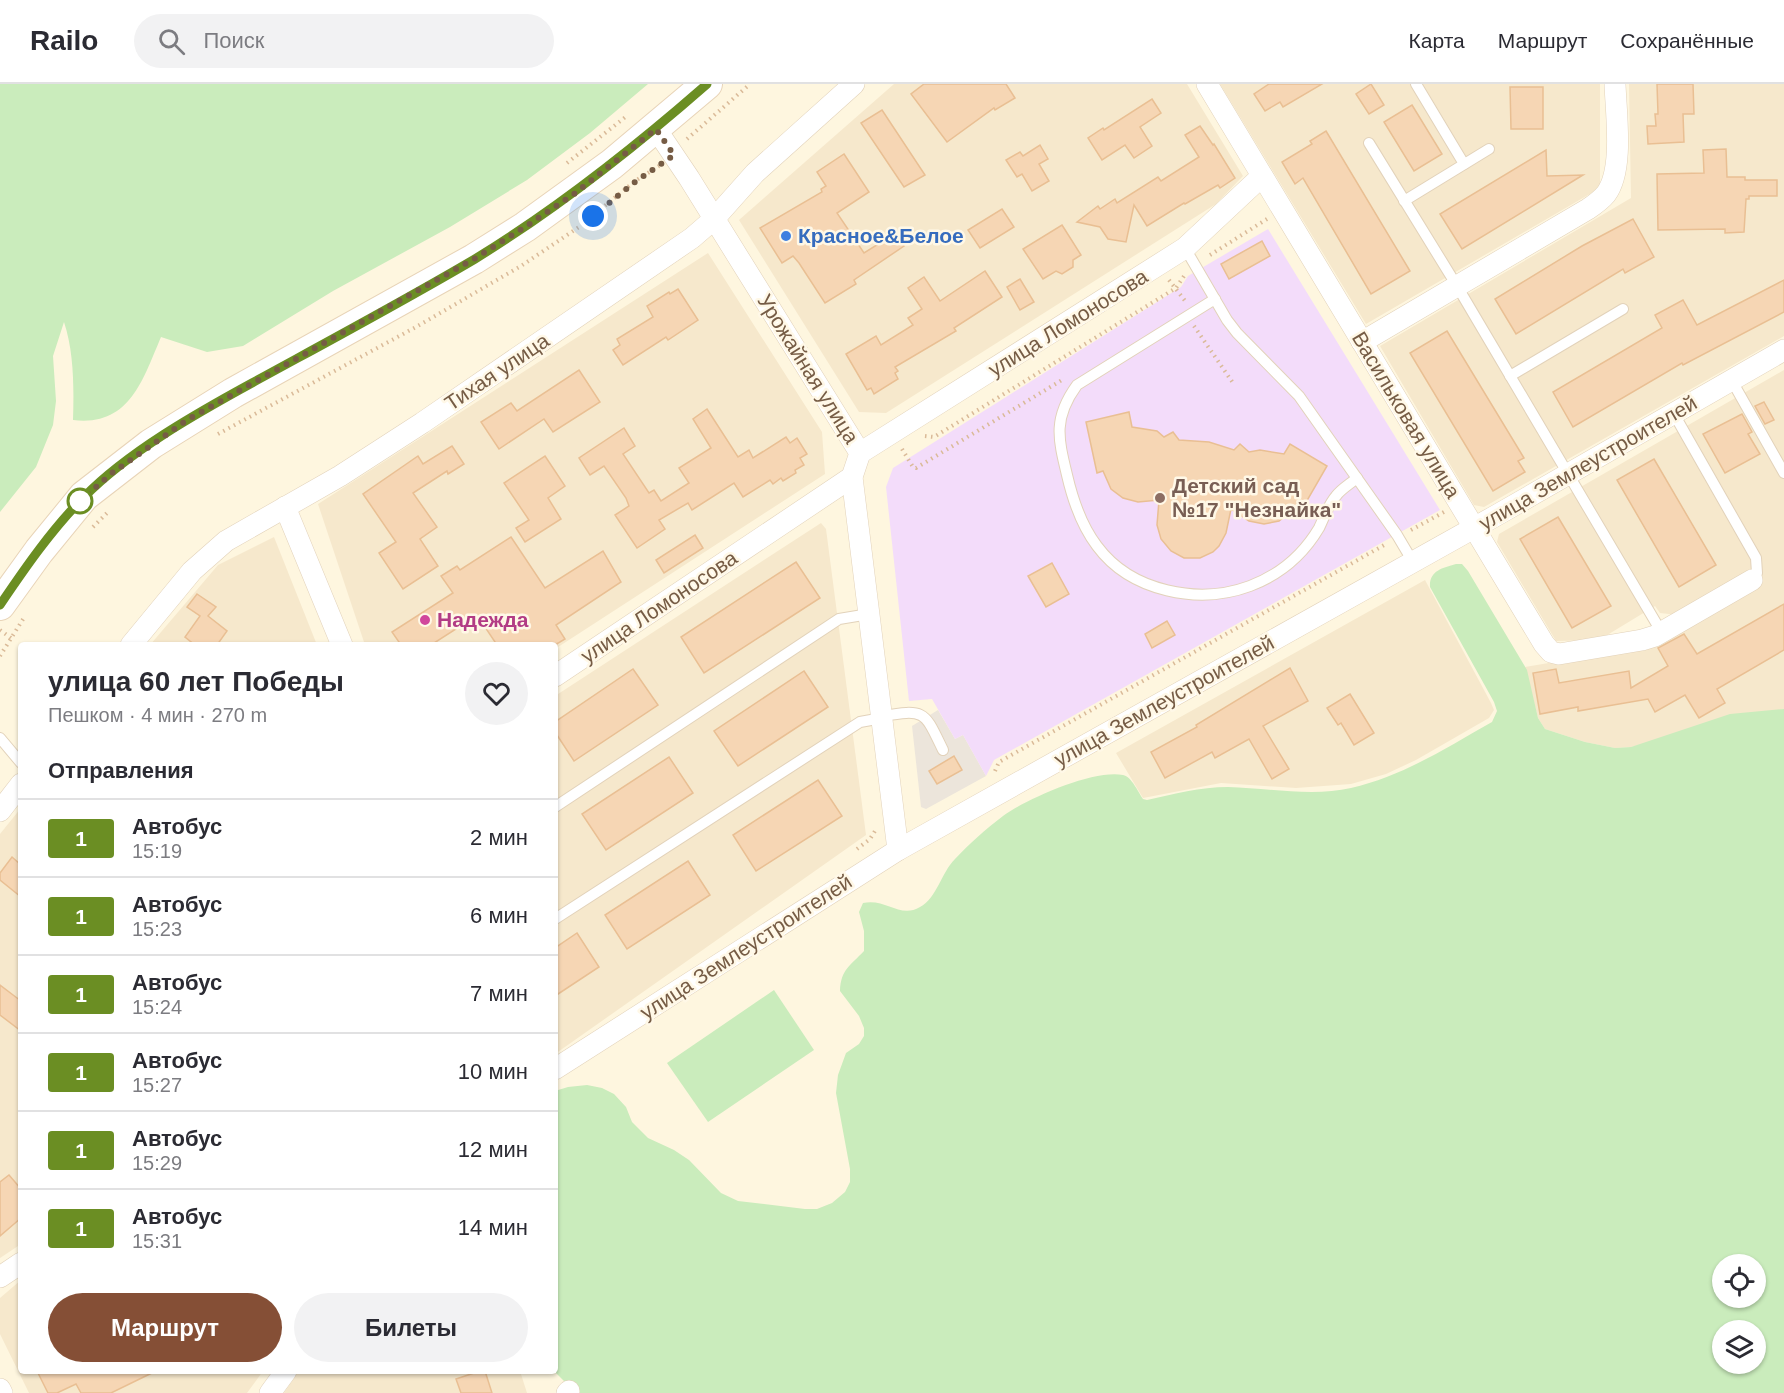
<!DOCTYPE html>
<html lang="ru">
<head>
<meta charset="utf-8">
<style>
  :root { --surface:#fff; --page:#f2f2f3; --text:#2b2b33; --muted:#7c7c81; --line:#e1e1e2; --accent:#854f36 }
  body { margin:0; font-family:Arial,sans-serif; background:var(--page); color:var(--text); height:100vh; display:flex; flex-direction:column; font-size:22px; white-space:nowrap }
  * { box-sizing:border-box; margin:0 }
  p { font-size:20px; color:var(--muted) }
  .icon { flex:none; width:33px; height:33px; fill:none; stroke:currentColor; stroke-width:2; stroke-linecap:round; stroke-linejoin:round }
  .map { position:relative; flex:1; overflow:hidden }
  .panel { position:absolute; left:18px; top:558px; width:540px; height:732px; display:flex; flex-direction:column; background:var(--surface); border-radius:6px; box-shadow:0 2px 4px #0004 }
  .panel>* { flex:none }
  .badge { padding:0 12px; border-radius:4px; font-size:21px; line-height:39px }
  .tools { position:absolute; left:1712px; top:1170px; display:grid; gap:12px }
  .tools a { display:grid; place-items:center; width:54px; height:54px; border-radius:50%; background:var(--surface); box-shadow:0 2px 4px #0004; font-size:30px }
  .you { position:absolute; width:30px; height:30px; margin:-15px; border:4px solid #fff; border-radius:50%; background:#1a73e8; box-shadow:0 0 0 9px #1a73e833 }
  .map>.badge { position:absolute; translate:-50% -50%; box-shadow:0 0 0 3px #fff }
  h2 { padding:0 30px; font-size:22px; line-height:54px }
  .round { display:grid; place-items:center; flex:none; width:63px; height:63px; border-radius:32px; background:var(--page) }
  .headline { display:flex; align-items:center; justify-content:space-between; height:102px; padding:0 30px }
  h1 { font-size:28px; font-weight:600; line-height:45px }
  .primary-button { display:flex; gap:12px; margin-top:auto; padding:12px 30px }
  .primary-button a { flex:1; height:69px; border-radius:36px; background:var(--accent); color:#fff; font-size:24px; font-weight:600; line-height:69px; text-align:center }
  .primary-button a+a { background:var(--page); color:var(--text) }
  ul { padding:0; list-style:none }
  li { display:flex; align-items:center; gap:18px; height:78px; padding:0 30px; border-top:2px solid var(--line) }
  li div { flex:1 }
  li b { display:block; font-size:22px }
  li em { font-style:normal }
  li .badge { min-width:66px; font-weight:700; text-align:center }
  header { display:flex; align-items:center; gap:36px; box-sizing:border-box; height:84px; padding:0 30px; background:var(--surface); border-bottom:2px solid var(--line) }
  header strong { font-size:28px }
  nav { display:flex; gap:33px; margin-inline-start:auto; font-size:21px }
  .search { width:420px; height:54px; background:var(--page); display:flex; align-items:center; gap:15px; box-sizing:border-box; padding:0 21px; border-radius:33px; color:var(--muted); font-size:22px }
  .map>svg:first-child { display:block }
  .residential { fill:#f6e8cc }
  .industrial { fill:#ece5db }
  .education { fill:#f3dcfa }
  .green { fill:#caecbc; fill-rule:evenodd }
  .building { fill:#f6d6b4; stroke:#e9bf93; stroke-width:1.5 }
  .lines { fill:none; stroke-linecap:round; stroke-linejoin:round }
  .lane-casing { stroke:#e2d2ba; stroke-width:12 }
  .street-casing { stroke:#e2d2ba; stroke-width:22 }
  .secondary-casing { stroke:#e8d4b8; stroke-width:32 }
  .path { stroke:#daba98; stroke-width:4; stroke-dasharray:1.5 4.5; stroke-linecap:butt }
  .lane { stroke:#fff; stroke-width:10 }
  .street { stroke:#fff; stroke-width:21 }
  .secondary { stroke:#fff; stroke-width:30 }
  .line-casing { stroke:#fff; stroke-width:14 }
  .line { stroke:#6b8e23; stroke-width:9 }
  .walk { stroke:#765c45; stroke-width:6; stroke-dasharray:0 10.8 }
  .shop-dot { fill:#3f7fe0; stroke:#fff8e7; stroke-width:2 }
  .education-dot { fill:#8d6e63; stroke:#fff8e7; stroke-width:2 }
  .stop-dot { fill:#fff; stroke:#6b8e23; stroke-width:3 }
  .hotel-dot { fill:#d1479c; stroke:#fff8e7; stroke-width:2 }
  .labels { text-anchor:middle; stroke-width:5; stroke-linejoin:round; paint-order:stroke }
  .shop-label { font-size:21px; font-weight:bold; fill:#366cbe; stroke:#fff8e7; text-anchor:start }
  .street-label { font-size:21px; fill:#765c45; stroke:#fff8e7 }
  .education-label { font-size:21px; font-weight:bold; fill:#785e54; stroke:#fff8e7; text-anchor:start }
  .hotel-label { font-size:21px; font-weight:bold; fill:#b23c85; stroke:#fff8e7; text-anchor:start }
</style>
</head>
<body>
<header>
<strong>Railo</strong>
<div class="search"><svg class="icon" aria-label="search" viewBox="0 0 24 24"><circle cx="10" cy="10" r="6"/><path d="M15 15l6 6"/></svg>Поиск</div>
<nav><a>Карта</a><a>Маршрут</a><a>Сохранённые</a></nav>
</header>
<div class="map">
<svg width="1784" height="1309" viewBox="0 0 1784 1309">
  <rect width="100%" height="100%" fill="#fef6df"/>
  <g class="residential">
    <path d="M894,0H1187L1243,92L1216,120L886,329L859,328L739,136Z"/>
    <path d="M1220,0H1600V104L1366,240Z"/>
    <path d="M1629,0H1784V252L1484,423L1474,421L1380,262L1631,114Z"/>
    <path d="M708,169L822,348L825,390L555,565V561H365L318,420Z"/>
    <path d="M1784,286V625L1631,663L1615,664L1585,658L1545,645L1538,634L1525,583L1655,561L1678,531L1660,529L1655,522L1599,556L1556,557L1497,458L1499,450Z"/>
    <path d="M821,439L826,445L866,751L555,970V612Z"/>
    <path d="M274,453L317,561H150L218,481Z"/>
    <path d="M1425,496L1491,619L1494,626L1489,634L1416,676L1386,690L1351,700L1296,704L1221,699L1143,714L1116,669Z"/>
    <path d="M21,724V1160L0,1174V750Z"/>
    <path d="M21,1196V1287H263L247,1309H29L0,1250V1214Z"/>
    <path d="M299,1287H520L527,1309H284Z"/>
  </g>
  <path class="industrial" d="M938,626L955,655L963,651L986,692L926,725L921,723L912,642Z"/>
  <path class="education" d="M1268,145L1440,426L994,676L986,692L963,651L955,655L932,615L909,617L886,403L893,384L1181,203L1188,192Z"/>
  <g class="green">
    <path d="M0,0H648L590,49L527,96L450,143L333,207L243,262L207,268L161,253C143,295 130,343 73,336C74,304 74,268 64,238L53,272L56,317L53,341L36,383L0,428Z"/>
    <path d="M1456,480H1462L1468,487L1527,586L1538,634L1545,645L1585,658L1615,664L1631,663L1730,630L1784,625V1309H571L564,1297L554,1287L555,1007L568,1003L587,1001L602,1004L614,1010L626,1023L632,1038L648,1054L674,1066L689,1076L721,1109L738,1117L805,1125H817L832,1119L845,1108L850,1098V1085L836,1009L838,991L846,969L859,960L864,952V944L859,932L840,907C841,885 850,882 864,867V847L859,828L863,819C886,814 900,835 920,823C937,814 941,789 955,775C969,760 986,745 1003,732C1026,715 1094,685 1123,691C1132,693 1138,708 1143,715L1147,716C1174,710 1200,703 1228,703C1267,704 1313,713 1351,704C1403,692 1446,664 1492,638L1497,627L1494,618L1430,503C1429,487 1442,484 1456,480ZM1722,1180H1755V1214H1722ZM1722,1246H1755V1280H1722Z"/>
    <path d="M774,906L814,966L708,1038L667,979Z"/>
  </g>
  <g class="building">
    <path d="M924,0H1006L1015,14L995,26L994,24L947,58L911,10Z"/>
    <path d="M1269,0H1322L1283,23L1280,18L1265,27L1254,10Z"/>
    <path d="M1371,0L1384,21L1369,30L1356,10Z"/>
    <path d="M1657,0H1693L1694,30H1683L1684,58L1648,60L1647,42H1656L1655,30H1658Z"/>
    <path d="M1510,3H1543V45H1511Z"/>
    <path d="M1152,15L1161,29L1140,43L1152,62L1134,74L1125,61L1102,76L1088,54L1103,44L1104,46Z"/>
    <path d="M1412,21L1442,70L1414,87L1384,38Z"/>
    <path d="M882,26L925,91L904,103L861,39Z"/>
    <path d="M1200,42L1213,61L1214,60L1235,94L1220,104L1218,101L1185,120L1184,119L1147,142L1134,121L1126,158L1108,155L1100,143L1077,138L1098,122L1100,125L1115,115L1117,119L1158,93L1161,97L1199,73L1185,51Z"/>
    <path d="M1326,47L1410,187L1371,210L1303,94L1295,100L1282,78L1312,60L1310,57Z"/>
    <path d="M1040,61L1048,75L1039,80L1049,97L1032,107L1022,90L1017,93L1006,76L1020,68L1023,72Z"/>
    <path d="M1726,65L1727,93H1745V96H1777V112H1749V115H1746L1744,148L1725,149V145L1658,146L1657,90L1704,89L1703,66Z"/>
    <path d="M1546,66L1547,92L1583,91L1462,165L1440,130Z"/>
    <path d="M844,70L869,108L837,129L864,169L896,149L904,162L854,196L856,200L825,219L799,179L793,172L782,179L760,144L822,108L821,105L826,102L817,88Z"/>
    <path d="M1002,125L1014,143L980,164L968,146Z"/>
    <path d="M1633,135L1654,173L1625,189L1623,185L1516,250L1495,215L1582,162Z"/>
    <path d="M1062,141L1081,171L1073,176V183L1062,190L1056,187L1043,195L1023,165Z"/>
    <path d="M1262,157L1270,172L1229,195L1221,180Z"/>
    <path d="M985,187L1002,213L954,244L956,247L895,283L898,287L895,289L898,295L874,310L871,304L867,306L846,270L876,252L881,261L913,241L908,234L922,225L908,204L924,193L940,217Z"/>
    <path d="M1020,195L1034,218L1020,226L1007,203Z"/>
    <path d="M1784,196V228L1683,281L1682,279L1573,343L1553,308L1662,244L1655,231L1683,216L1697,241Z"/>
    <path d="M678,205L698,236L668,256L666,253L623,281L613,266L620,261L617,255L653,233L647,222L669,208L670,210Z"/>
    <path d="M1447,247L1524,374L1518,377L1525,388L1493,407L1410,269Z"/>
    <path d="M579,286L600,318L553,348L544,335L499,365L481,338L511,319L517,327Z"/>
    <path d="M1764,318L1774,336L1765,340L1755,322Z"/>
    <path d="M707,325L738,373L749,366L753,374L786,353L790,359L797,354L807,370L800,374L804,381L795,386L796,389L783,397L781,394L773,400L770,396L743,413L734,399L692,426L688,419L659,436L665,445L637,464L615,431L629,422L626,414L604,382L590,391L579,374L624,344L635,362L623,370L649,409L654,406L661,417L689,399L679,384L711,364L693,335Z"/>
    <path d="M1129,328L1132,343L1157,347L1164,353L1173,348L1179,356L1209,358L1234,366L1240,360L1249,368L1260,366L1284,370L1290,360L1327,382L1301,427L1295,424L1279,437L1264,440L1249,437L1231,425L1226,449L1219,462L1213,468L1200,474H1184L1171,467L1161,455L1157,441L1159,416L1138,418L1123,414L1111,405L1103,387L1097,389L1086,338Z"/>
    <path d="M1742,330L1752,348L1748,350L1760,370L1725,389L1703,350Z"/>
    <path d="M452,362L464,380L448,390L447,387L413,409L437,443L420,455L438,482L403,505L379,469L396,458L363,410L418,372L423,380Z"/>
    <path d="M545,372L565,402L548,414L561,435L525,458L516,444L529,436L504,399Z"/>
    <path d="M1654,375L1716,481L1679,503L1617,396Z"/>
    <path d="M1558,433L1611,522L1572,544L1520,455Z"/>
    <path d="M695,451L703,464L664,489L656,476Z"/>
    <path d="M511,453L545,504L603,467L621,498L556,541L565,555L555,561H497L481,537L466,547L462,541L431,561H401L392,548L453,509L441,492L457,482L460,486Z"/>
    <path d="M796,478L820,514L704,589L681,553Z"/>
    <path d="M1052,479L1069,510L1046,523L1028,492Z"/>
    <path d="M197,510L216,523L208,532L227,547L217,561H195L185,553L200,532L187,523Z"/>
    <path d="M1784,520V566L1717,605L1725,619L1699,634L1685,611L1655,628L1648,615L1578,627V623L1540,630L1533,589L1556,585L1559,599L1629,587L1631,604L1668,582L1658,564L1684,550L1697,570Z"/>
    <path d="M1167,537L1175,551L1152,564L1145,550Z"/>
    <path d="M1290,584L1308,617L1263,642L1289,685L1272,695L1249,655L1215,674L1212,668L1165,694L1151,668L1197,643L1196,641Z"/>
    <path d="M633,585L658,621L574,677L555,648V638Z"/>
    <path d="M804,587L828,623L738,682L714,647Z"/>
    <path d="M1350,610L1374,649L1354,661L1341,639L1338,641L1327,624Z"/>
    <path d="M954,672L962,686L937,700L929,687Z"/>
    <path d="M669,673L693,709L606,766L582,730Z"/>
    <path d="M818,696L842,732L756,787L733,751Z"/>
    <path d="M12,773L21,781V813L0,796V789Z"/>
    <path d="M688,777L710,811L627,865L605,831Z"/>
    <path d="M577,849L599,883L555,912V864Z"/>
    <path d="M0,901L21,917V947L0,931Z"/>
    <path d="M9,1091L21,1105V1134L0,1152V1098Z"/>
    <path d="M37,1287H156L111,1309H81L76,1300L57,1309H48Z"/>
    <path d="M480,1287H485L492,1309H461L456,1295Z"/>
  </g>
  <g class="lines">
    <defs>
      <g id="lane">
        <path d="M1416,0L1464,80"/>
        <path d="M1369,59L1457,202L1662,549"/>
        <path d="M1404,117L1489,65"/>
        <path d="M1185,164L1227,236L1237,249L1299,312L1397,451L1413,478"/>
        <path d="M1215,215L1077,301C1053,334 1058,354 1067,391C1073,417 1081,441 1097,462C1131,508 1199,521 1250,502C1279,491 1303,471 1319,444C1324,434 1328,421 1336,412C1341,405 1350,400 1357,394"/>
        <path d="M1510,292L1623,225"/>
        <path d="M1732,297L1784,389"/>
        <path d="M1674,330L1756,474L1757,489L1752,496"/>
        <path d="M882,632C926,625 924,627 943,666"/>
        <path d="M0,654L21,679"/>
        <path d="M555,723L839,535L869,530"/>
        <path d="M555,835L860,638L882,634"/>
      </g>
      <g id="street">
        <path d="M1207,0L1544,560L1551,568L1559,570L1642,556L1655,552L1752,496"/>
        <path d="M656,45L689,94L860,369L852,393L898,766"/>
        <path d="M1362,258L1588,125C1594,121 1601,116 1606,110C1624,86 1616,30 1615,0"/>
        <path d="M860,369L1185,164L1262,92"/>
        <path d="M285,423L342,561"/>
        <path d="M131,561L192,487L226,457L340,392L422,339L692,154L714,135L755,89L854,0"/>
        <path d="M555,592L852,393"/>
        <path d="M0,727L21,700"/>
        <path d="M555,985L898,766L1497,431L1784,266"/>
        <path d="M0,1193L21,1179"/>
        <path d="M0,1305L2,1309"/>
        <path d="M270,1309L286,1287"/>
        <path d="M567,1309L569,1307"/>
      </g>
      <path id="secondary" d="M0,521L39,467L84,412L151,360L233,309L474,175L525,143L612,80L707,0"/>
    </defs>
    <use href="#lane" class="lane-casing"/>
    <use href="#street" class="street-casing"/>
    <use href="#secondary" class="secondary-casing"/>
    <g class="path">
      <path d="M687,55L750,0"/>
      <path d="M567,79L628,31"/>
      <path d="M1210,171L1267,135"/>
      <path d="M1169,196L1186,218"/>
      <path d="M1194,242L1233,299"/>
      <path d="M218,350L416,243L521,182L579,143L635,97L659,82"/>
      <path d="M925,352L934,353L1176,204L1184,192"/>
      <path d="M902,365L913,383L916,384L1062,296"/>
      <path d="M93,443L109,427"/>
      <path d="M1411,446L1444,428"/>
      <path d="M0,546L11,554"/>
      <path d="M0,572L25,532"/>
      <path d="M995,687L999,678L1386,460"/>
      <path d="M857,765L870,755L875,747"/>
    </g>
    <use href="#lane" class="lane"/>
    <use href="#street" class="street"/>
    <use href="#secondary" class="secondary"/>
  </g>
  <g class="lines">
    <defs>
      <path id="line" d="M0,521C25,484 52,445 84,413C128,368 197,329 252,299C327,258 402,218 475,175C558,124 634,64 707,0"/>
    </defs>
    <use href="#line" class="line-casing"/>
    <use href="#line" class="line"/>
    <path class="walk" d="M80,417L112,389L187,336L474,175L525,143L574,110L656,45L674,71L635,98L593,132"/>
  </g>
  <circle class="shop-dot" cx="786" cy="152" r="6"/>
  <circle class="education-dot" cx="1160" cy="414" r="6"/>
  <circle class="stop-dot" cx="80" cy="417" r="12"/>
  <circle class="hotel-dot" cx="425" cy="536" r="6"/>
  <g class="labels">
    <g class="shop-label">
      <text x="798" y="159">Красное&amp;Белое</text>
    </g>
    <g class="street-label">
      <text transform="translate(1068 239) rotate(-32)" y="7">улица Ломоносова</text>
      <text transform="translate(808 285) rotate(58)" y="7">Урожайная улица</text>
      <text transform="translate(497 288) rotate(-34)" y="7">Тихая улица</text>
      <text transform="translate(1406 331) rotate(59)" y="7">Васильковая улица</text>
      <text transform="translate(1588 379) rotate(-30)" y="7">улица Землеустроителей</text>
      <text transform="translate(659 523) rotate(-34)" y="7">улица Ломоносова</text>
      <text transform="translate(1164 617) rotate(-29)" y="7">улица Землеустроителей</text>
      <text transform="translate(746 863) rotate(-33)" y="7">улица Землеустроителей</text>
    </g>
    <g class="education-label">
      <text x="1172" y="409">Детский сад<tspan x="1172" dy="24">№17 "Незнайка"</tspan></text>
    </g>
    <g class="hotel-label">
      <text x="437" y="543">Надежда</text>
    </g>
  </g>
</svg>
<div class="tools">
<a><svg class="icon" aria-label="locate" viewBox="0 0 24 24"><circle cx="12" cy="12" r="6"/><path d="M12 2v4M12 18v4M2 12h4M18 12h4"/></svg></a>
<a><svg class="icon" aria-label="layers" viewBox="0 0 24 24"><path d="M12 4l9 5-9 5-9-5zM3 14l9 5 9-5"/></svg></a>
</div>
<div class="you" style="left:593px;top:132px"></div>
<section class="panel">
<div class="headline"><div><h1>улица 60 лет Победы</h1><p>Пешком · 4 мин · 270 m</p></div><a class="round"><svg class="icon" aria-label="heart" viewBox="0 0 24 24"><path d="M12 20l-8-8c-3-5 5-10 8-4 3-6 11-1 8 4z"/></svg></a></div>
<h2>Отправления</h2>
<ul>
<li><span class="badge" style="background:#6b8e23;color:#fff">1</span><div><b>Автобус</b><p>15:19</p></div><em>2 мин</em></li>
<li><span class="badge" style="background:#6b8e23;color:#fff">1</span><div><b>Автобус</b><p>15:23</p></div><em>6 мин</em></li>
<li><span class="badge" style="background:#6b8e23;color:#fff">1</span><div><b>Автобус</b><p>15:24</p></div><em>7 мин</em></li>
<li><span class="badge" style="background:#6b8e23;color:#fff">1</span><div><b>Автобус</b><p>15:27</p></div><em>10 мин</em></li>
<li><span class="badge" style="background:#6b8e23;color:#fff">1</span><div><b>Автобус</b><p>15:29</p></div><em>12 мин</em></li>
<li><span class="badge" style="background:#6b8e23;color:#fff">1</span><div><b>Автобус</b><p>15:31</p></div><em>14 мин</em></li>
</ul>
<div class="primary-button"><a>Маршрут</a><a>Билеты</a></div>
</section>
</div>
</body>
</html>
